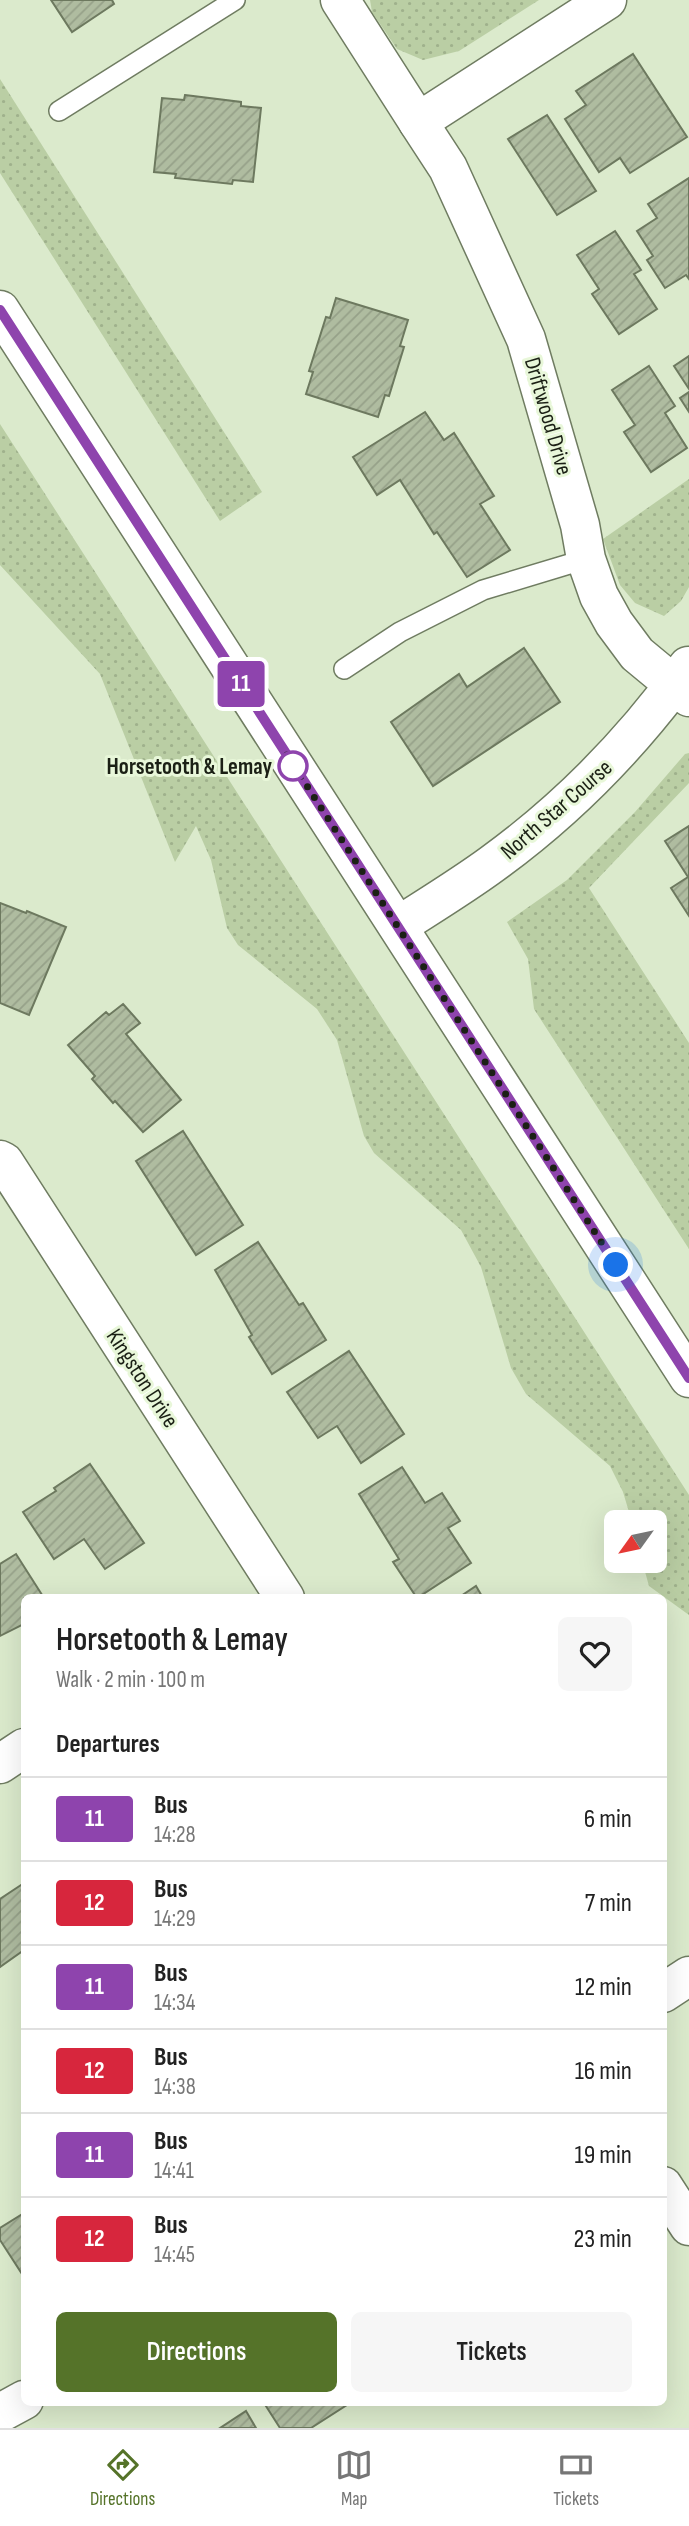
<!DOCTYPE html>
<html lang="en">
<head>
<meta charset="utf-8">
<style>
  :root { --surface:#fff; --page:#f6f6f6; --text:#222; --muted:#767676; --line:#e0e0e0; --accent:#557329 }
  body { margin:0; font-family:"Sofia Sans Condensed",sans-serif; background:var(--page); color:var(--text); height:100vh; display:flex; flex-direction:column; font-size:26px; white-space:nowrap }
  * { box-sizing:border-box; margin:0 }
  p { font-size:23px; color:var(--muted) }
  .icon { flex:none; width:38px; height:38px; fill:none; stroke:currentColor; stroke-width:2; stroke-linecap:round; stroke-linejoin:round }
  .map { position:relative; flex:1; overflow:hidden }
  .side { position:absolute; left:21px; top:1594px; width:646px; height:812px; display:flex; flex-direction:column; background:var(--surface); border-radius:10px; box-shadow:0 7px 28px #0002 }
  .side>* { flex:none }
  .badge { padding:0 14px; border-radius:5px; font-size:24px; line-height:46px }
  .needle { width:46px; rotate:237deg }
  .buttons { position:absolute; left:604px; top:1510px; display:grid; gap:14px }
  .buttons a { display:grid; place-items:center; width:63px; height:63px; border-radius:10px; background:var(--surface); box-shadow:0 7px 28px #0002; font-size:35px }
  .you { position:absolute; width:35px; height:35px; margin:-18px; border:5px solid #fff; border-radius:50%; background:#1a73e8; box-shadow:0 0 0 10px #1a73e833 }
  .map>.badge { position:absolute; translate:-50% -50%; box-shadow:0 0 0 4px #fff }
  h2 { padding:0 35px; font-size:26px; line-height:63px }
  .round { display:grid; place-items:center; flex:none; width:74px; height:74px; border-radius:10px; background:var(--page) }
  .summary { display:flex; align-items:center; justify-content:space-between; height:119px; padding:0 35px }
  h1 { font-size:33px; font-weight:600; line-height:52px }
  .cta { display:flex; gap:14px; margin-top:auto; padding:14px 35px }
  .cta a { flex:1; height:80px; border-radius:10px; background:var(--accent); color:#fff; font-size:28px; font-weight:600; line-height:80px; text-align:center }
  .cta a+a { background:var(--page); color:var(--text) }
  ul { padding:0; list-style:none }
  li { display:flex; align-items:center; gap:21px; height:84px; padding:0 35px; border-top:2px solid var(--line) }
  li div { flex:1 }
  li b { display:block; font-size:26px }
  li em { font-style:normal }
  li .badge { min-width:77px; font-weight:700; text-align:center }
  .tabs { display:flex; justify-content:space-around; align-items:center; height:98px; border-top:2px solid var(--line); background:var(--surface); font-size:19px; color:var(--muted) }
  .tabs a { display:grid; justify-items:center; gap:4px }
  .tabs .current { color:var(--accent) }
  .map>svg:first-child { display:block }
  .grass { fill:url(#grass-dots) }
  .building { fill:url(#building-hatch); stroke:#6d795f; stroke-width:2 }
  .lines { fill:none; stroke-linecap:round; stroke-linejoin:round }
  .service-casing { stroke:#6f7c61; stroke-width:22 }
  .minor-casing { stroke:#6f7c61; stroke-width:41 }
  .primary-casing { stroke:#6f7c61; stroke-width:41 }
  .service { stroke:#fff; stroke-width:19 }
  .minor { stroke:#fff; stroke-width:38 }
  .primary { stroke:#fff; stroke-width:38 }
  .line-casing { stroke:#fff; stroke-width:16 }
  .line { stroke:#8e44ad; stroke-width:10 }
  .walk { stroke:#1b2015; stroke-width:7; stroke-dasharray:0 12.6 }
  .stop-dot { fill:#fff; stroke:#8e44ad; stroke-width:3.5 }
  .labels { text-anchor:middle; stroke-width:6; stroke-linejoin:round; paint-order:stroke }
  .street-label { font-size:23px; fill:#1b2015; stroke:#e8f7d9 }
  .stop-label { font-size:23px; font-weight:bold; fill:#1b2015; stroke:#e8f7d9; text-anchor:end }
</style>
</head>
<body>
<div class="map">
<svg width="689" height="2428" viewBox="0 0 689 2428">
  <defs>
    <pattern id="grass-dots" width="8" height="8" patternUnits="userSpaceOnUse" patternTransform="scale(1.75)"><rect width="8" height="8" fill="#bacea4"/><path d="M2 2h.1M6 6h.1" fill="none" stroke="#9fb18c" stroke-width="1.8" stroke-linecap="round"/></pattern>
    <pattern id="building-hatch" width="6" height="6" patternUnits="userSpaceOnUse" patternTransform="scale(1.75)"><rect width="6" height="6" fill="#afbca0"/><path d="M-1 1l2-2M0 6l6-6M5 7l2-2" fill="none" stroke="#96a189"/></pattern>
  </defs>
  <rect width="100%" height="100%" fill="#dbeacc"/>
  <g class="grass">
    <path d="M370,0H539L459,51L423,60L397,49L372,12Z"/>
    <path d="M0,79L262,492L220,521L0,173Z"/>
    <path d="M0,424L689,1495V1615L649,1586L642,1561H654V1522H632L623,1492L610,1466L526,1394L511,1368L481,1267L461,1230L374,1153L364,1136L337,1040L317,1009L238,945L227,928L211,860L196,826L175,862L100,674L0,565Z"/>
    <path d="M689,479V587L681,601L664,616L635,603L620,585L603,539Z"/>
    <path d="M689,753V783L589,888L689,1043V1249L534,1009L528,959L507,922L567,880L635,812L685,754Z"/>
  </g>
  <g class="building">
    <path d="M51,0H112L114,4L72,32Z"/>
    <path d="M633,54L687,137L630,173L620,158L599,172L565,119L586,105L576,91Z"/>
    <path d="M185,95L241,102V106L261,108L253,182L233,180L232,184L175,178L176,174L154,172L162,98L184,100Z"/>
    <path d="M547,115L596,191L557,215L508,139Z"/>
    <path d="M689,178V279L686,275L665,288L647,260L653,256L637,231L657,218L648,204Z"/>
    <path d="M615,231L641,270L634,274L657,309L619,334L592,294L599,289L577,255Z"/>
    <path d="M336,298L408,320L400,346L404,347L389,396L385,395L378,417L306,394L313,372L309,371L326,317L330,318Z"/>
    <path d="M689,356V389L674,366Z"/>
    <path d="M649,366L675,406L665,413L687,448L651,472L624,432L635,425L612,390Z"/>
    <path d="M689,392V412L680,398Z"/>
    <path d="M425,412L444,440L454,433L494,496L480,504L510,550L467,577L437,532L434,534L400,480L377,495L353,457Z"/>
    <path d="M524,648L560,702L433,786L391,722L459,674L467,687Z"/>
    <path d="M689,826V916L671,888L688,877L665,841Z"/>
    <path d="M0,903L26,913L27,911L66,927L29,1015L0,1003Z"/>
    <path d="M123,1004L140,1023L126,1034L181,1100L143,1132L115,1101L113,1103L92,1079L95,1076L68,1045L106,1012L109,1015Z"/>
    <path d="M183,1131L243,1225L196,1255L136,1161Z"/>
    <path d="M258,1242L299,1305L303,1303L326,1340L272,1374L249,1337L252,1335L215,1270Z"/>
    <path d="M349,1351L404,1434L361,1463L337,1426L318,1438L287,1392Z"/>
    <path d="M90,1464L144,1543L105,1569L84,1539L54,1559L23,1512L56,1491L54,1488Z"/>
    <path d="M402,1467L425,1503L442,1493L460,1521L448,1528L471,1563L417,1598L393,1562L399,1559L359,1494Z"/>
    <path d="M16,1554L44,1598H24V1624L0,1636V1564Z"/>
    <path d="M476,1586L483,1598H458Z"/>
    <path d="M24,1883V1950L0,1967V1899Z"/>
    <path d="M24,2213V2277L0,2240V2228Z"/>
    <path d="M264,2403H350L311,2428H280Z"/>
    <path d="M246,2411L256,2428H220Z"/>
  </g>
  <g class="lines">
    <defs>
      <g id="service">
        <path d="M59,111L235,0"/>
        <path d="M344,669L400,632L483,590L586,559"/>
      </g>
      <g id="minor">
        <path d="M340,0L418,122L607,0"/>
        <path d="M418,122L448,168L526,339L580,525L586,559L599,596L614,623L637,654L689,697"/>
        <path d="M398,926C429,906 462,886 492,864C568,809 633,742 688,666"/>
        <path d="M0,1160L4,1162L285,1598"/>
        <path d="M0,1764L24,1748"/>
        <path d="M663,1993L689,1976"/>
        <path d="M663,2186L689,2226"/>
        <path d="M0,2413L24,2400"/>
      </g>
      <path id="primary" d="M0,310L689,1378"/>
    </defs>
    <use href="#service" class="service-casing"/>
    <use href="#minor" class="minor-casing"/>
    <use href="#primary" class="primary-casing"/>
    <use href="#service" class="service"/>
    <use href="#minor" class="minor"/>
    <use href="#primary" class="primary"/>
  </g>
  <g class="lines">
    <defs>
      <path id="line" d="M0,310L689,1378"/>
    </defs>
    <use href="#line" class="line-casing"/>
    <use href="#line" class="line"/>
    <path class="walk" d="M293,766L287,755L616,1265"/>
  </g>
  <circle class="stop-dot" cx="293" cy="766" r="14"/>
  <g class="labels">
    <g class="street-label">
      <text transform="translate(549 416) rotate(74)" y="8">Driftwood Drive</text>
      <text transform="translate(556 809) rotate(-41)" y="8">North Star Course</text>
      <text transform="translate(143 1378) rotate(57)" y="8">Kingston Drive</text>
    </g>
    <g class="stop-label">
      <text x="272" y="774">Horsetooth &amp; Lemay</text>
    </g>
  </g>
</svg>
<div class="buttons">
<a><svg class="needle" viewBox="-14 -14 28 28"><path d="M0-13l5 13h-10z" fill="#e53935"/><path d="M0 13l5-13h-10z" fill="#767676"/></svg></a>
</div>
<div class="you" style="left:616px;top:1265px"></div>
<b class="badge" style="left:241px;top:684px;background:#8e44ad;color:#fff">11</b>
<section class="side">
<div class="summary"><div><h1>Horsetooth &amp; Lemay</h1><p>Walk · 2 min · 100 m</p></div><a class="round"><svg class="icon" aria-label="heart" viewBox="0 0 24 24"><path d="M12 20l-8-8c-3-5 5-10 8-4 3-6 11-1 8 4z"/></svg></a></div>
<h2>Departures</h2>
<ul>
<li><span class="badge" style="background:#8e44ad;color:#fff">11</span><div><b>Bus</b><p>14:28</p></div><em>6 min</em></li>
<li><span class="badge" style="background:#d7263d;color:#fff">12</span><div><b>Bus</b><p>14:29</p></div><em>7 min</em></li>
<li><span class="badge" style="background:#8e44ad;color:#fff">11</span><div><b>Bus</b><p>14:34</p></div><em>12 min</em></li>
<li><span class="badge" style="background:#d7263d;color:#fff">12</span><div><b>Bus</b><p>14:38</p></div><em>16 min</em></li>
<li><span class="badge" style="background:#8e44ad;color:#fff">11</span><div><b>Bus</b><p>14:41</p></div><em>19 min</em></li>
<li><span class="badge" style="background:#d7263d;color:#fff">12</span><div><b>Bus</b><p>14:45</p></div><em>23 min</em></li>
</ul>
<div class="cta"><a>Directions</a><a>Tickets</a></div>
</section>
</div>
<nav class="tabs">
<a class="current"><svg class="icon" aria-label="directions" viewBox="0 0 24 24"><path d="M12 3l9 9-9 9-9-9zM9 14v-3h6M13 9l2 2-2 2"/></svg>Directions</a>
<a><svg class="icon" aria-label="map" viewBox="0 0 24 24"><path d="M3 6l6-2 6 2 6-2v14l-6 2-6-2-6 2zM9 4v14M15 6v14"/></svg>Map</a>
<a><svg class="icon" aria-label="tickets" viewBox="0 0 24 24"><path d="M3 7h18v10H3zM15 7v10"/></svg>Tickets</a>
</nav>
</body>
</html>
